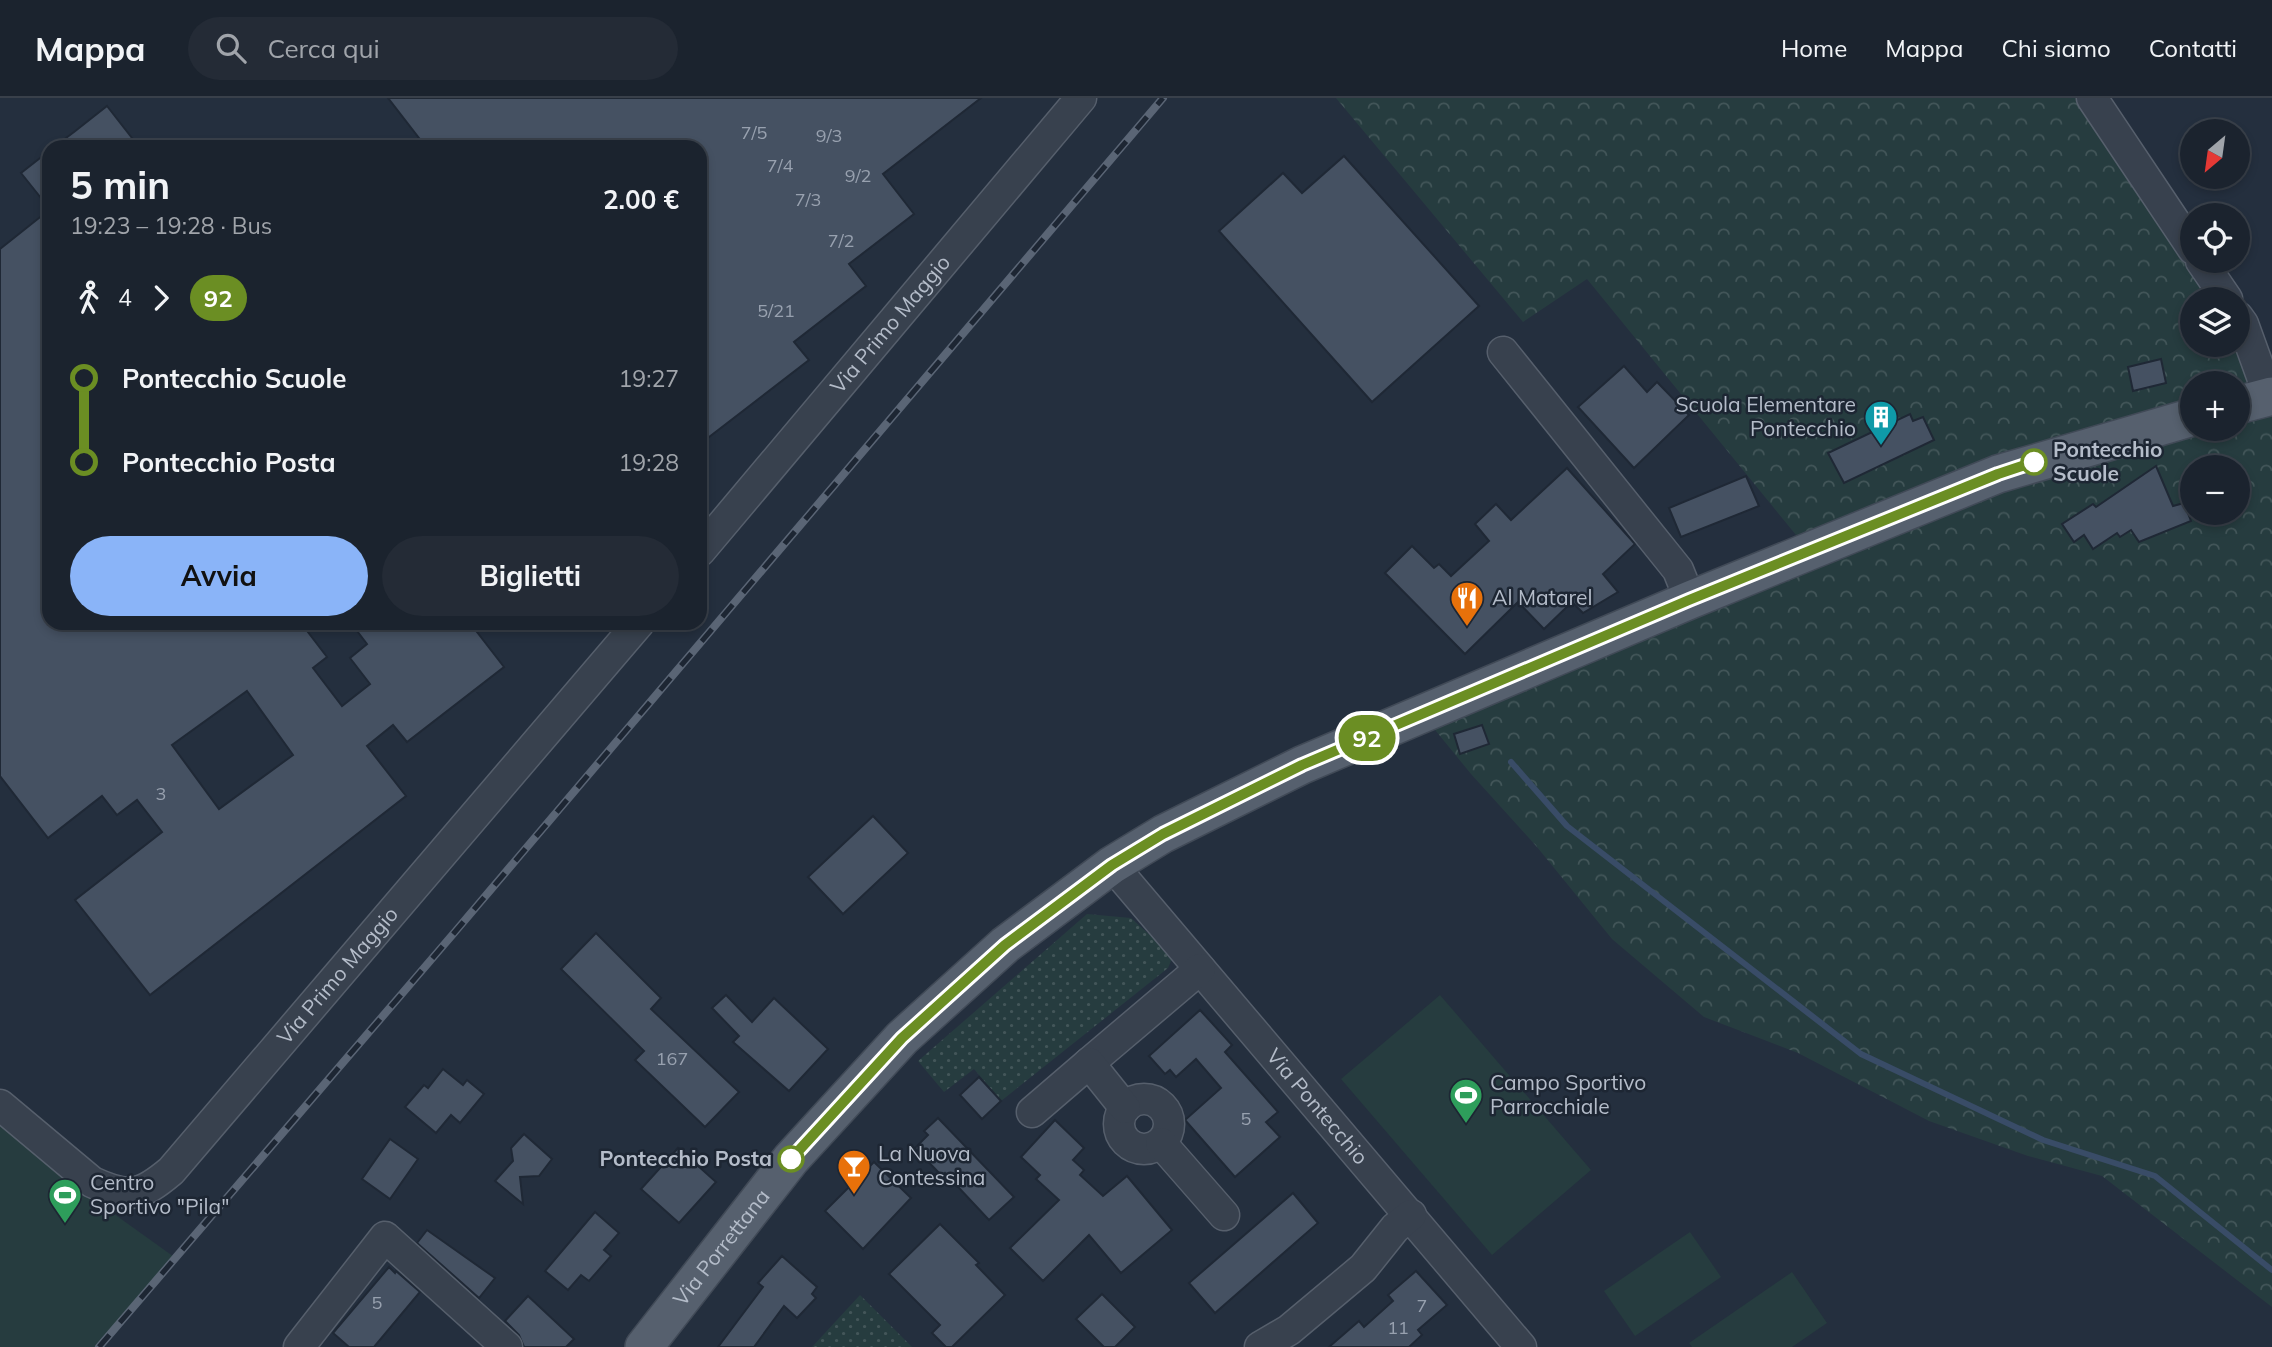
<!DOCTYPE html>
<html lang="it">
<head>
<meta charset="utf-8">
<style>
  :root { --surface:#1b232e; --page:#242b36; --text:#f1f3f6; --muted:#a0a4aa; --line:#39404a; --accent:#8ab4f8 }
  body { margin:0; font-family:Mulish,sans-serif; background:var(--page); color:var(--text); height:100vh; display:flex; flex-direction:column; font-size:26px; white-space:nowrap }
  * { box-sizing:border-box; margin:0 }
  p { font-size:23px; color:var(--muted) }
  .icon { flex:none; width:38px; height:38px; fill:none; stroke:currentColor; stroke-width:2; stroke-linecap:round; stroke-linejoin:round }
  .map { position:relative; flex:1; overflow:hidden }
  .drawer { position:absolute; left:42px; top:42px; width:665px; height:490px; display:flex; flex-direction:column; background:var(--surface); border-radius:21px; box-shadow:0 4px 10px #0003,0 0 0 2px var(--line) }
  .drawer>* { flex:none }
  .badge { padding:0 14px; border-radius:23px; font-size:24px; line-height:46px }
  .needle { width:46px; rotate:209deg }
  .tools { position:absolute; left:2180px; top:21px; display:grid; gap:14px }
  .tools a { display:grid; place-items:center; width:70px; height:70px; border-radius:50%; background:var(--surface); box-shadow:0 4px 10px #0003,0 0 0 2px var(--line); font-size:35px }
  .map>.badge { position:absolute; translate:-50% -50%; box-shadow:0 0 0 4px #fff }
  .legs { display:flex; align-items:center; gap:10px; height:77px; padding:0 28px; font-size:23px }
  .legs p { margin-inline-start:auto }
  .overview { display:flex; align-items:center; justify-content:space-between; height:119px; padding:0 28px }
  h1 { font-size:38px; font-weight:700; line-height:52px }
  .cta { display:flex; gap:14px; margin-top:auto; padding:14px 28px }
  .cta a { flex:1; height:80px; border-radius:42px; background:var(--accent); color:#111; font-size:28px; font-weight:700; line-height:80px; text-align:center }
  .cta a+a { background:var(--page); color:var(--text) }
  ul { padding:0 28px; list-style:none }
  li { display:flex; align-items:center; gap:24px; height:84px; font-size:26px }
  li i { display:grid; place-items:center; width:10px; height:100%; margin:0 9px; background:currentColor }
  li i::after { content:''; width:18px; height:18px; margin:-9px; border:5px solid; border-radius:50%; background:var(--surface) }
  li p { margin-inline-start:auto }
  li:first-child i { background:linear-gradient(#0000 50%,currentColor 0) }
  li:last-child i { background:linear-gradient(currentColor 50%,#0000 0) }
  header { display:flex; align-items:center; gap:42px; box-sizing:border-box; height:98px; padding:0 35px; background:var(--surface); border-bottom:2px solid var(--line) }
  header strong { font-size:33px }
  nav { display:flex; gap:38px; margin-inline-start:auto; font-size:24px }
  .search { width:490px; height:63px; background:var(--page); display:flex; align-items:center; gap:18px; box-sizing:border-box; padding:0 24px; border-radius:38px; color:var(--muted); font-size:26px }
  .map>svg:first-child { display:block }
  .grass { fill:url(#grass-dots) }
  .park { fill:url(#park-crowns); fill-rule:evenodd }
  .pitch { fill:#263c3f }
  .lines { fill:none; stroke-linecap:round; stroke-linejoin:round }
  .stream { stroke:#394c67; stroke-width:6 }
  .building { fill:#455162; stroke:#1f2835; stroke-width:2; fill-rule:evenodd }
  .minor-casing { stroke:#565f6c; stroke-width:33 }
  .major-casing { stroke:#414a57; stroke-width:40 }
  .minor { stroke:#38414e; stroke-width:30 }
  .major { stroke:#56606e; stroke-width:37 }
  .rail-casing { stroke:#5a6575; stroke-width:8 }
  .rail { stroke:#1d2633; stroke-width:5; stroke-dasharray:16; stroke-linecap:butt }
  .line-1-casing { stroke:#fff; stroke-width:16 }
  .line-1 { stroke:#6b8e23; stroke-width:10 }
  .stop-1-dot { fill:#fff; stroke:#6b8e23; stroke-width:3.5 }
  .labels { text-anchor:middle; stroke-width:5; stroke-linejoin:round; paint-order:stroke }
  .number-label { font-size:18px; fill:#98a1af }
  .street-label { font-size:21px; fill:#b4bcc9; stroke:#1d2633 }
  .poi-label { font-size:21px; fill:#b4bcc9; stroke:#1d2633; text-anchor:start }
  .stop-label { font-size:21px; font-weight:bold; fill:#b4bcc9; stroke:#1d2633; text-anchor:start }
</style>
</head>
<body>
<header>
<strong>Mappa</strong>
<div class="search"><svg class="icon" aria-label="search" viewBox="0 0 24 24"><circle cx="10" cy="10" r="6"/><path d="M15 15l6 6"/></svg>Cerca qui</div>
<nav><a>Home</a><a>Mappa</a><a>Chi siamo</a><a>Contatti</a></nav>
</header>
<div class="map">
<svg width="2272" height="1249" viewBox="0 0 2272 1249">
  <defs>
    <pattern id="grass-dots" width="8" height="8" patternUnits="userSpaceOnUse" patternTransform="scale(1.75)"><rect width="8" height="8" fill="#263c3f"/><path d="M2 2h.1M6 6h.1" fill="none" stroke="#435659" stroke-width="1.8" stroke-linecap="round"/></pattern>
    <pattern id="park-crowns" width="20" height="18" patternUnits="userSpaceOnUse" patternTransform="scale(1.75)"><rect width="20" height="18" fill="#263c3f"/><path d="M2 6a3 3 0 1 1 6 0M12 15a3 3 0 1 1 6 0" fill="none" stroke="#435659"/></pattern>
  </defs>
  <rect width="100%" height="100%" fill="#242f3e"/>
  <g class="grass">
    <path d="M1087,816L1131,820L1173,858L1168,870L1001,1003L974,971L944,994L918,963Z"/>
    <path d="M860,1197L912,1249H812Z"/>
  </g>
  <path class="park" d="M1336,0H2078L2210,201H2193V247H2238L2272,312V1209L2102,1078L2028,1058L1929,1023L1798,955L1704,919L1612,841L1537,749L1471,676L1418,611L1805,448L1587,181L1523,224ZM2193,285H2238V331H2193ZM2193,369H2238V415H2193Z"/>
  <g class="pitch">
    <path d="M1440,897L1591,1072L1492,1157L1341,981Z"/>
    <path d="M0,1014L82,1093L177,1161L101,1249H0Z"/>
    <path d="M1690,1134L1721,1179L1635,1238L1604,1193Z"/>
    <path d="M1792,1174L1827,1225L1792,1249H1692L1689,1245Z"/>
  </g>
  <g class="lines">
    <path class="stream" d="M1511,664L1567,728L1861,956L2043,1042L2155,1078L2272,1172"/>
  </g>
  <g class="building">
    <path d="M388,0H981L883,76L914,116L849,166L866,188L794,244L809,262L700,346V49H426Z"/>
    <path d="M107,8L139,49H54L74,34Z"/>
    <path d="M49,53V110L21,75Z"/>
    <path d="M1344,58L1479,208L1372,304L1219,133L1283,75L1302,95Z"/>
    <path d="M49,112V525H301L327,559L313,570L342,608L370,586L350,560L367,546L351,525H470L504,569L407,644L393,627L367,648L406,698L150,897L75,802L162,734L137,702L117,717L102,698L48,740L0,678V151ZM247,593L293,657L219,711L172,647Z"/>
    <path d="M2161,261L2166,285L2133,293L2128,269Z"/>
    <path d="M1624,268L1647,294L1657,284L1689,317L1634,370L1578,309Z"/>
    <path d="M1910,316L1913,323L1923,319L1934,342L1844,385L1828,355Z"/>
    <path d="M2156,368L2173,408L2184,405L2191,423L2139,444L2131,432L2120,439L2117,435L2093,451L2084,437L2074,444L2062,426L2093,406L2096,409Z"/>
    <path d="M1567,370L1635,446L1603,476L1618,494L1583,515L1572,504L1544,531L1518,504L1465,556L1385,475L1412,448L1434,470L1439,466L1451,478L1489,443L1475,426L1496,406L1511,422Z"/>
    <path d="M1746,378L1759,408L1681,439L1669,410Z"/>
    <path d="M1482,627L1489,646L1460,656L1454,636Z"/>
    <path d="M873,718L908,755L843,816L808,779Z"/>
    <path d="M596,835L661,900L651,911L739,994L705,1029L635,962L644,953L561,871Z"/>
    <path d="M726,897L752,924L774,900L828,951L789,993L733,944L739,938L712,910Z"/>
    <path d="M1200,912L1232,947L1225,954L1278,1014L1266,1024L1280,1039L1235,1079L1185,1022L1221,990L1196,961L1176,979L1170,972L1165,976L1149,958Z"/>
    <path d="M443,971L463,987L467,982L484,996L460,1025L451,1017L436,1035L405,1009L424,987L428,990Z"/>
    <path d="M979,979L1001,1003L982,1021L960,997Z"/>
    <path d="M938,1020L1014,1099L989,1122L945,1075L942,1078L915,1050L928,1037L924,1033Z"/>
    <path d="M1055,1022L1084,1050L1073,1062L1084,1072L1080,1077L1103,1098L1127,1078L1172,1132L1121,1175L1089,1137L1043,1183L1010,1150L1059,1102L1036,1081L1040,1077L1021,1059Z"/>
    <path d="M524,1036L552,1061L539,1078L520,1079L523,1106L495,1083L513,1063L511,1050Z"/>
    <path d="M390,1041L418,1061L390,1101L362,1081Z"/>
    <path d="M678,1050L716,1084L679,1125L641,1091Z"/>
    <path d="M874,1064L911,1100L863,1151L825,1113Z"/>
    <path d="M1293,1095L1318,1125L1215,1215L1189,1185Z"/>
    <path d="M595,1114L619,1135L604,1152L611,1158L589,1183L581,1177L568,1192L545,1173Z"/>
    <path d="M940,1126L979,1165L976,1167L1005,1197L952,1249H946L932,1235L940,1227L889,1176Z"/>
    <path d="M427,1132L495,1180L479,1200L417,1145Z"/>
    <path d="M782,1158L817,1189L812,1196L816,1200L797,1220L784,1208L754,1249H718L763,1189L758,1185Z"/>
    <path d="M389,1169L395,1175L396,1173L420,1194L374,1249H349L333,1235Z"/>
    <path d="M1416,1173L1447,1207L1418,1232L1422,1237L1409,1249H1329L1359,1223L1364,1229L1393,1203L1388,1197Z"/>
    <path d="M1102,1196L1135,1229L1115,1249H1104L1076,1221Z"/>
    <path d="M528,1198L574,1241L566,1249H524L519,1237L505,1223Z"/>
  </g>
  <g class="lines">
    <defs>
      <g id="minor">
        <path d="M2092,0L2193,151"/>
        <path d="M2201,163L2227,201"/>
        <path d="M2238,219L2243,226L2269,298"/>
        <path d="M1503,254L1678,472L1690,502"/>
        <path id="s1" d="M700,453L1081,0"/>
        <path id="s2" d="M1112,767L1521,1249"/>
        <path d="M1089,965L1200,871"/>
        <circle cx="1144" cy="1026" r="25"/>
        <path id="s3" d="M0,1007L92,1084C129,1101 140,1099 171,1073L639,525"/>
        <path d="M1032,1014L1089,965L1125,1010"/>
        <path d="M1161,1045L1224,1117"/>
        <path d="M299,1249L385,1139L507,1249"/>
        <path d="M1260,1249L1289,1232L1363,1170L1395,1130L1411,1117"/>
      </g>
      <g id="major">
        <path d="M2238,307L2272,298"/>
        <path id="s4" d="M644,1249L791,1061L902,940L1005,847L1112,767L1163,736L1302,667L1690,502L1998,376L2193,319"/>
      </g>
    </defs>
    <use href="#minor" class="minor-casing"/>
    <use href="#major" class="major-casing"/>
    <use href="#minor" class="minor"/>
    <use href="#major" class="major"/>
    <defs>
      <path id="rail" d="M99,1249L454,835L1163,0"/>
    </defs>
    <use href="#rail" class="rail-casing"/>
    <use href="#rail" class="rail"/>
  </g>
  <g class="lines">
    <defs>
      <path id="line-1" d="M791,1061L902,940L1005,847L1112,767L1163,736L1302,667L1689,502L1998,376L2034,364"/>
    </defs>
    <use href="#line-1" class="line-1-casing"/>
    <use href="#line-1" class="line-1"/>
  </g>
  <defs>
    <symbol id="building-pin" viewBox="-11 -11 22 30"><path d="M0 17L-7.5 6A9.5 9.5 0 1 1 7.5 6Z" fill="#0f9aa8" stroke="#1d2633"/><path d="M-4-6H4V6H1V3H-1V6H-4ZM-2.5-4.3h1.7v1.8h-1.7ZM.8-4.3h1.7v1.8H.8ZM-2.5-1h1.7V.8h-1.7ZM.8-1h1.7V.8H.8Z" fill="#fff"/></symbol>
    <symbol id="restaurant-pin" viewBox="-11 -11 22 30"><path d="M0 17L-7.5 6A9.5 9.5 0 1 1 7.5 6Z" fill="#e8710a" stroke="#1d2633"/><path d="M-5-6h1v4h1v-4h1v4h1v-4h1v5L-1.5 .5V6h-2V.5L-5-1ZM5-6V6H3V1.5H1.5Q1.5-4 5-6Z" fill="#fff"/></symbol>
    <symbol id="stadium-pin" viewBox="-11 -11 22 30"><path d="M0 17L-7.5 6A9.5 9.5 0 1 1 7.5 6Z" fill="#2e9e5b" stroke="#1d2633"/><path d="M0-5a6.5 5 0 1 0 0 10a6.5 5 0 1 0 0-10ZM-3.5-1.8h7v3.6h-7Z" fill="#fff"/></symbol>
    <symbol id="bar-pin" viewBox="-11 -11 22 30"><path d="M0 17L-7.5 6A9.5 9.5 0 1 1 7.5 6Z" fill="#e8710a" stroke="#1d2633"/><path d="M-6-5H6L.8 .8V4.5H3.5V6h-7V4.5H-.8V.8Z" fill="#fff"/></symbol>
  </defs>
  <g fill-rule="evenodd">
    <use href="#building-pin" x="1862" y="300" width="38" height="52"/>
    <use href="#restaurant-pin" x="1448" y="481" width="38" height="52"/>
    <use href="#stadium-pin" x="1447" y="978" width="38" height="52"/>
    <use href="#bar-pin" x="835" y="1049" width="38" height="52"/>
    <use href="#stadium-pin" x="46" y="1078" width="38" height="52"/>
  </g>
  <g class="stop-1-dot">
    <circle cx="2034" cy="364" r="12"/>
    <circle cx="791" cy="1061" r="12"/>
  </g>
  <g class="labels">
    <g class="number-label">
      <text x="754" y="41">7/5</text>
      <text x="829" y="44">9/3</text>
      <text x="780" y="74">7/4</text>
      <text x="858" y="84">9/2</text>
      <text x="808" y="108">7/3</text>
      <text x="841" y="149">7/2</text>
      <text x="776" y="219">5/21</text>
      <text x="161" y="702">3</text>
      <text x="672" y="967">167</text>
      <text x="1246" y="1027">5</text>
      <text x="377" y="1211">5</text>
      <text x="1422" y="1214">7</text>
      <text x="1398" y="1236">11</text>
    </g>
    <g class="street-label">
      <text dy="7" stroke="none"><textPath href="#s1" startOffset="296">Via Primo Maggio</textPath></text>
      <text dy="7" stroke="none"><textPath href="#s3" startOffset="464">Via Primo Maggio</textPath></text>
      <text dy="7" stroke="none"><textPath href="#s2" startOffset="317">Via Pontecchio</textPath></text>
      <text dy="7" stroke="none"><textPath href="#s4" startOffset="126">Via Porrettana</textPath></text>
    </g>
    <g class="poi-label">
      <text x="1856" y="314" text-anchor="end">Scuola Elementare<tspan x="1856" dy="24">Pontecchio</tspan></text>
      <text x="1492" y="507">Al Matarel</text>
      <text x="1490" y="992">Campo Sportivo<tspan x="1490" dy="24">Parrocchiale</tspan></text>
      <text x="878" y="1063">La Nuova<tspan x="878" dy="24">Contessina</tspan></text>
      <text x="90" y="1092">Centro<tspan x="90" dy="24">Sportivo "Pila"</tspan></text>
    </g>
    <g class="stop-label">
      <text x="2053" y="359">Pontecchio<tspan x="2053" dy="24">Scuole</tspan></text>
      <text x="772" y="1068" text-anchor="end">Pontecchio Posta</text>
    </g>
  </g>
</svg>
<div class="tools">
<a><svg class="needle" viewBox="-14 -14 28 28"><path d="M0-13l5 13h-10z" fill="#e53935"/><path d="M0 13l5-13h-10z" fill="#a0a4aa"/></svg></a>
<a><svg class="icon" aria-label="locate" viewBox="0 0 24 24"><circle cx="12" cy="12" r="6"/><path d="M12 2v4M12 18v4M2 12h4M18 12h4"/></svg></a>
<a><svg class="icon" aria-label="layers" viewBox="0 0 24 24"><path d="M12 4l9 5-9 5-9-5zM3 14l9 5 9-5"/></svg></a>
<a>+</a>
<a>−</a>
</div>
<b class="badge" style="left:1367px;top:640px;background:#6b8e23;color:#fff">92</b>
<section class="drawer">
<div class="overview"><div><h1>5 min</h1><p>19:23 – 19:28 · Bus</p></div><b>2.00 €</b></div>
<div class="legs"><svg class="icon" aria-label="walk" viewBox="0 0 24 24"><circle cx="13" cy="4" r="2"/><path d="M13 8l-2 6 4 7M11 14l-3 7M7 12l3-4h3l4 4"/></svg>4<svg class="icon" aria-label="forward" viewBox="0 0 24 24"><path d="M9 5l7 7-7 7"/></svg><b class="badge" style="background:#6b8e23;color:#fff">92</b></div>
<ul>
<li><i style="color:#6b8e23"></i><b>Pontecchio Scuole</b><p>19:27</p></li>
<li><i style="color:#6b8e23"></i><b>Pontecchio Posta</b><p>19:28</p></li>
</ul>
<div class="cta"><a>Avvia</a><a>Biglietti</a></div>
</section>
</div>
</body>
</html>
